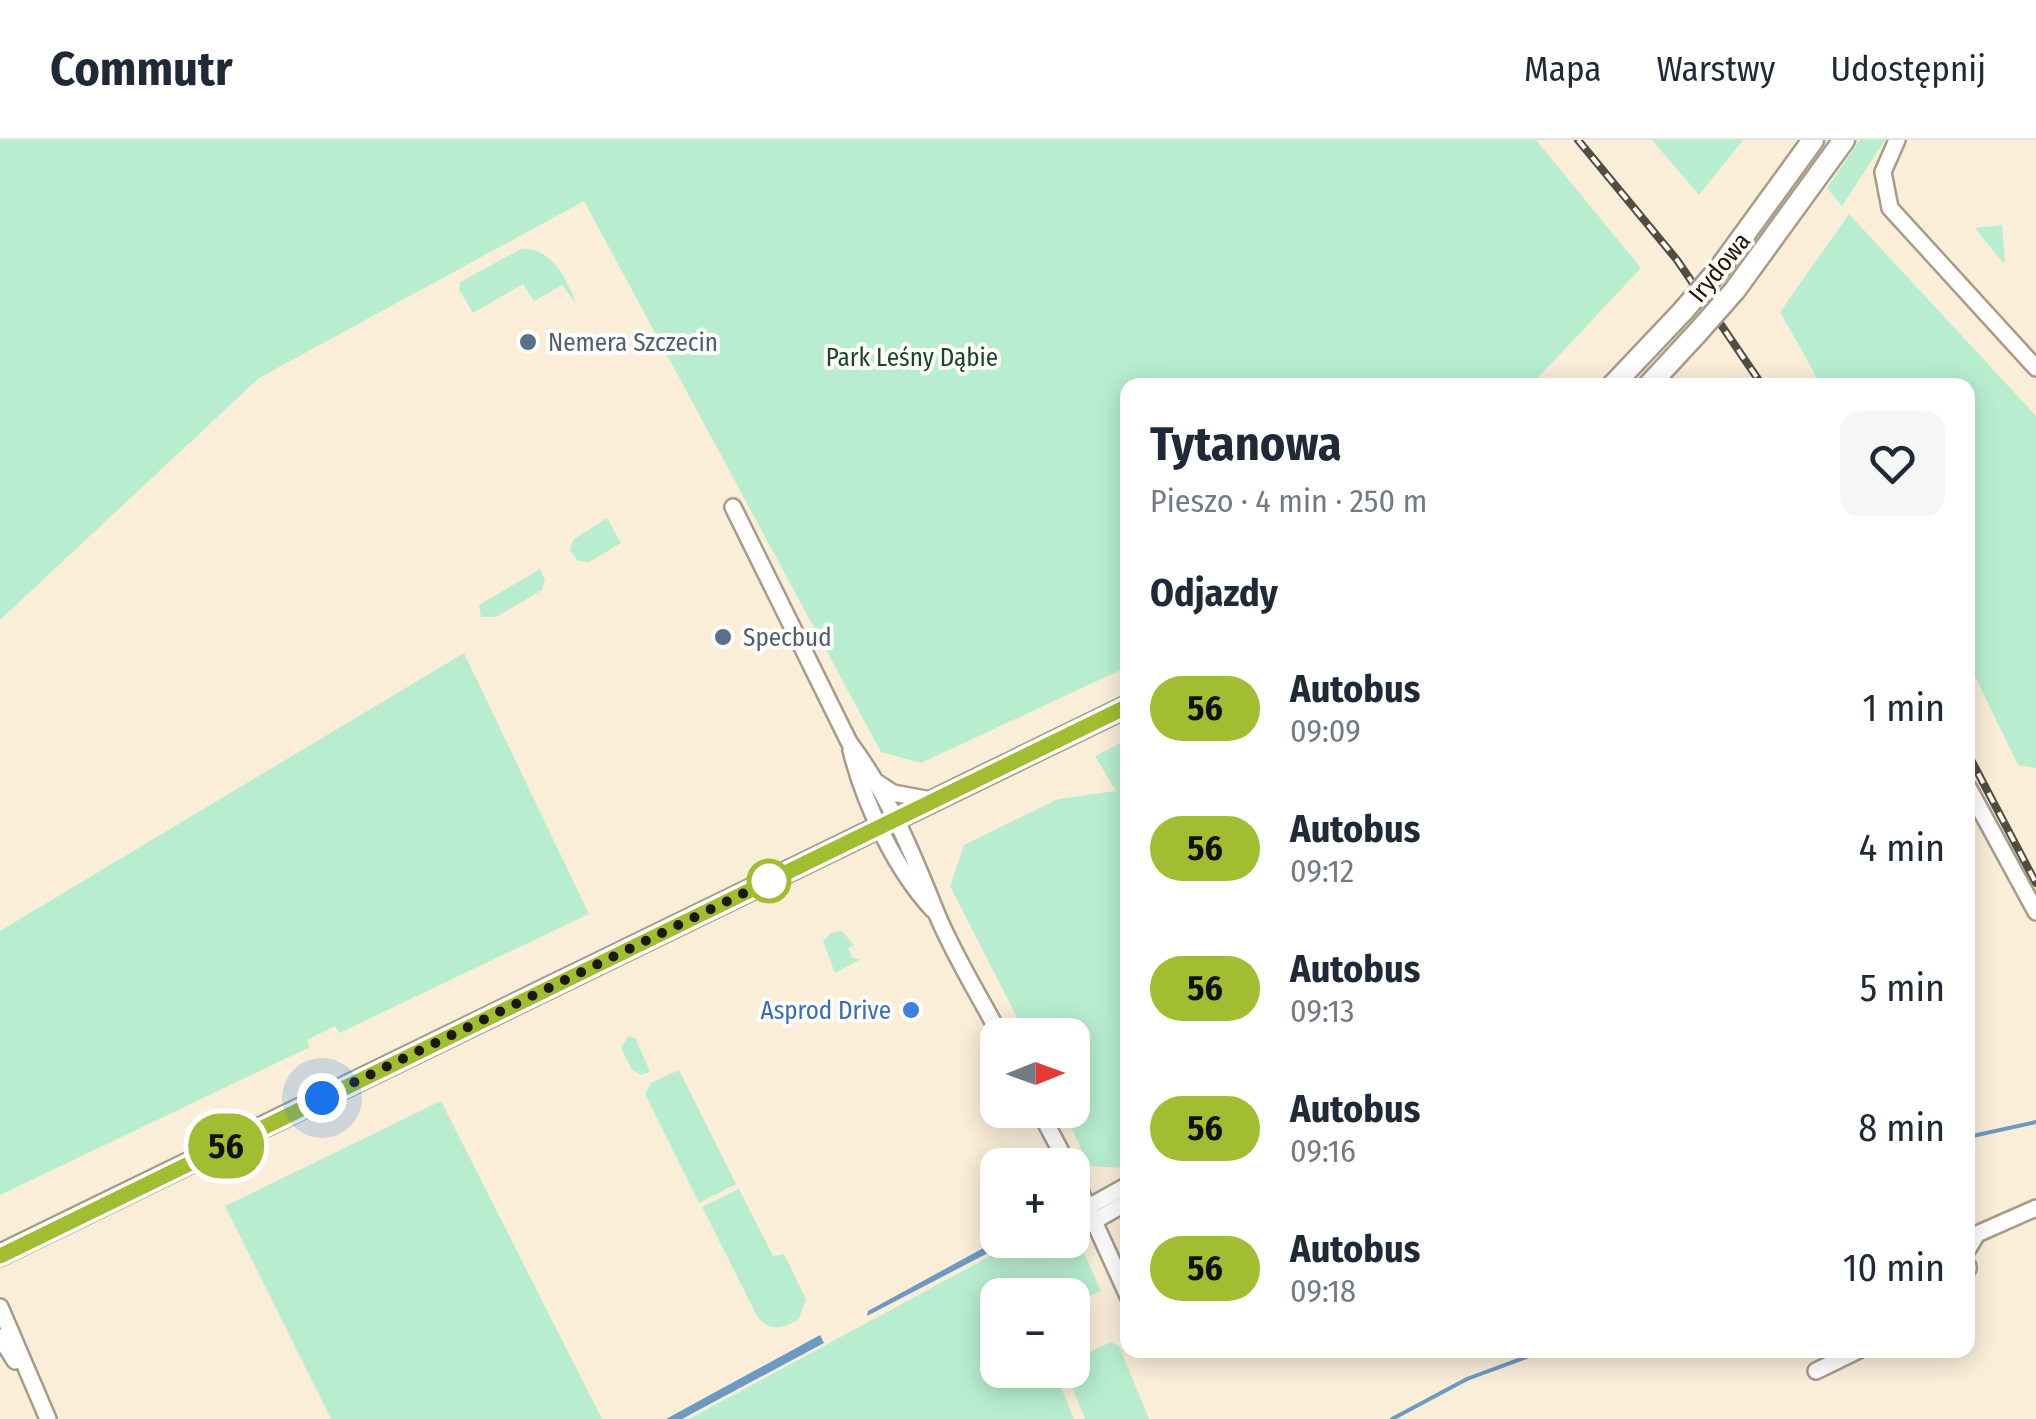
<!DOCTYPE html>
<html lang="pl">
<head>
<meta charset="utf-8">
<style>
  :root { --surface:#fff; --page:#f6f6f7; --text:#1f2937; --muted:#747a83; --line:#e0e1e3 }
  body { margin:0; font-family:"Fira Sans Condensed",sans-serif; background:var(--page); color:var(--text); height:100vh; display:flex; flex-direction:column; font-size:38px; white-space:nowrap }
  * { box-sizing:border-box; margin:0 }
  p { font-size:32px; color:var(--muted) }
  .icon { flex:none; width:55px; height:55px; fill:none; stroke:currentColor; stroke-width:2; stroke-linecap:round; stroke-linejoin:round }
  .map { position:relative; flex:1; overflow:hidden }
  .drawer { position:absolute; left:1120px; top:238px; width:855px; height:980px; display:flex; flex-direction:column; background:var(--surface); border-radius:20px; box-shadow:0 5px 25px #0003 }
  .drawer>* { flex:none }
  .badge { padding:0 20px; border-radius:32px; font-size:35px; line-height:65px }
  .needle { width:65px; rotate:89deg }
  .tools { position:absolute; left:980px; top:878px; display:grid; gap:20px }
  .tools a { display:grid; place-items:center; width:110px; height:110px; border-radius:20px; background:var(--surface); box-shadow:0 5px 25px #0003; font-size:50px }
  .you { position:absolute; width:50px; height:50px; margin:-25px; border:8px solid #fff; border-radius:50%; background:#1a73e8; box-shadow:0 0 0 15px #1a73e833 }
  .map>.badge { position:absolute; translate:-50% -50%; box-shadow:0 0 0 5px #fff }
  h2 { padding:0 30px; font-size:38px; line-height:90px }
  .round { display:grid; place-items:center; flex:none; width:105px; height:105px; border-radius:20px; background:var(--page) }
  .overview { display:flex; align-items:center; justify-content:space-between; height:170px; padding:0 30px }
  h1 { font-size:48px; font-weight:700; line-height:75px }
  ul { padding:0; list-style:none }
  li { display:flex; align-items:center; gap:30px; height:140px; padding:0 30px }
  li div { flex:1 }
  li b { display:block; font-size:38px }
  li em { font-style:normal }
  li .badge { min-width:110px; font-weight:700; text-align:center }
  header { display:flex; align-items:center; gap:60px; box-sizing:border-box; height:140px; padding:0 50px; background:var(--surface); border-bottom:2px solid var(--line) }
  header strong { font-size:48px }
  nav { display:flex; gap:55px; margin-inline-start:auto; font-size:35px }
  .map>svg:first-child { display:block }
  .green { fill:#b8eecf }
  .water { fill:#6b9ac2 }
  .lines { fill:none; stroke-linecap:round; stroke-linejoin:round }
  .stream { stroke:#6b9ac2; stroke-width:4 }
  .street-casing { stroke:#a89c89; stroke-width:20 }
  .secondary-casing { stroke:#a89c89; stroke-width:25 }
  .street { stroke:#fff; stroke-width:15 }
  .secondary { stroke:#fff; stroke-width:20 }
  .rail-casing { stroke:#524c41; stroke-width:8 }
  .rail { stroke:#fffdf8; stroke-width:4; stroke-dasharray:11; stroke-linecap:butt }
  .secondary-bridge-casing { stroke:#a89c89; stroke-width:25; stroke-linecap:butt }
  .secondary-bridge { stroke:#fff; stroke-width:20 }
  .line-casing { stroke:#fff; stroke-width:22 }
  .line { stroke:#a2bd31; stroke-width:15 }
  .walk { stroke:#1c1810; stroke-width:10; stroke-dasharray:0 18 }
  .service-dot { fill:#5c6f8a; stroke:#fffdf8; stroke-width:4 }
  .stop-dot { fill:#fff; stroke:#a2bd31; stroke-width:5 }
  .shop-dot { fill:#3f7fe0; stroke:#fffdf8; stroke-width:4 }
  .labels { text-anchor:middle; stroke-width:8; stroke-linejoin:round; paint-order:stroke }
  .street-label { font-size:25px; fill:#1c1810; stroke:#fffdf8 }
  .service-label { font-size:25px; fill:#4e5e75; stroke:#fffdf8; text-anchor:start }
  .park-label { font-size:25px; fill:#17462f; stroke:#fffdf8 }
  .shop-label { font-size:25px; fill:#366cbe; stroke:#fffdf8; text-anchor:end }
</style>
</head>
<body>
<header>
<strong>Commutr</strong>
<nav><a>Mapa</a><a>Warstwy</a><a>Udostępnij</a></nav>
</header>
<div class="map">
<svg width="2036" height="1279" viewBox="0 0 2036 1279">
  <rect width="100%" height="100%" fill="#faeed9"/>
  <g class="green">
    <path d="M0,0H1536L1641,128L1531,245H1128L1127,527L921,623L881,612L584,61L259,238L0,480Z"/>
    <path d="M1652,0H1743L1699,55Z"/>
    <path d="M1860,0H1885L1842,66L1827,48Z"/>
    <path d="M1849,74L2036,276V628L2018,625L1968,522V245H1821L1780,172Z"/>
    <path d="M2002,85L2005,121L2003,123L1975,88Z"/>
    <path d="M521,109C550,106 568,139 576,164L562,145L534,161L523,144L473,173L459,150L460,142Z"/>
    <path d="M607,378L621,403L589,422L578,421L570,410L573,400Z"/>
    <path d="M540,429L545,440L542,450L496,477H481L479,465Z"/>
    <path d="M464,513L589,774L339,893L335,886L307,900L310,907L0,1055V791Z"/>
    <path d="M1127,600L1128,1026L1123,1028L1089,1026L1063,970H1072V895H1026L950,746L964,705L1058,659L1116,651L1095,616Z"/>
    <path d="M842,791L854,805L848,808L853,818L861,819L835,833L823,801L831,793Z"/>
    <path d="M628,896L636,899L650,932L641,935L632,930L621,908Z"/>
    <path d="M679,930L736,1044L699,1063L645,954L651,943Z"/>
    <path d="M441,961L602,1279H331L225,1066Z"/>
    <path d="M739,1049L773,1116L784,1114L806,1159L799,1179C783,1188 770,1193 757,1176L702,1067Z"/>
    <path d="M1073,1088L1101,1151L1073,1163L1072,1155H998V1230H1054L1074,1279H689L1020,1100H1072Z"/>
    <path d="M1111,1202L1119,1206L1149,1279H1085L1065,1230H1072L1073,1219Z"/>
  </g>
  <g class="water">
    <path d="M998,1100H1013L867,1176L868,1171Z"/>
    <path d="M820,1195L824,1203L682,1279H666Z"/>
  </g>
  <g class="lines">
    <g class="stream">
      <path d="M1968,997L2036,982"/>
      <path d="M1392,1279L1467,1239L1545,1210"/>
    </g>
    <defs>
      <g id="street">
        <path d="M1897,0L1883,32L1890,68L2036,228"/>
        <path d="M733,367L849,602C888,654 912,712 936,772C953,814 979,855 1000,895"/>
        <path d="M851,610C864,663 895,729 933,770"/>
        <path d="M878,643L893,653L931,660"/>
        <path d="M1968,647L2036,772"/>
        <path d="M1039,970L1068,1025"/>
        <path d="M1072,1033L1128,1156"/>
        <path d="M1090,1066L1128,1045"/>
        <path d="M1096,1080L1128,1062"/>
        <path d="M1968,1109L1977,1094L2036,1068"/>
        <path d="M1968,1126V1129"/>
        <path d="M0,1167L48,1279"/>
        <path d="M0,1197L15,1221"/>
        <path d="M1816,1231L1859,1210"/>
      </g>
      <g id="secondary">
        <path d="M1720,128L1813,0"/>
        <path d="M1735,150L1844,0"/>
        <path d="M1613,245L1683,171"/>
        <path d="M1649,245L1698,192"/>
        <path d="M0,1115L1128,566"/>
      </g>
    </defs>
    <use href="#street" class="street-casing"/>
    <use href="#secondary" class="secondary-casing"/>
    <use href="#street" class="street"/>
    <use href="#secondary" class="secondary"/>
    <defs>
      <g id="rail">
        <path d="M1578,0L1677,120L1762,245"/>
        <path d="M1968,614L2036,743"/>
      </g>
    </defs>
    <use href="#rail" class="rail-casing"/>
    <use href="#rail" class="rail"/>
    <defs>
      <g id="secondary-bridge">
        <path d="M1683,171L1720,128"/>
        <path d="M1698,192L1735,150"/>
      </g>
    </defs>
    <use href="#secondary-bridge" class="secondary-bridge-casing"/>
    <use href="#secondary-bridge" class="secondary-bridge"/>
  </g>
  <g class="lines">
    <defs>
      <path id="line" d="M0,1116L1128,566"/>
    </defs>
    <use href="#line" class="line-casing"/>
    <use href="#line" class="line"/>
    <path class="walk" d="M322,958L769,741"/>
  </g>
  <g class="service-dot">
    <circle cx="528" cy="202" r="10"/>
    <circle cx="723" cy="497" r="10"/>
  </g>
  <circle class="stop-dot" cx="769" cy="741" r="20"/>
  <circle class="shop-dot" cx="911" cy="870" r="10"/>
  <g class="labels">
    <g class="street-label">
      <text transform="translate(1719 127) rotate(-51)" y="9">Irydowa</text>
    </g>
    <g class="service-label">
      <text x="548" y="211">Nemera Szczecin</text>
      <text x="743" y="506">Specbud</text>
    </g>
    <g class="park-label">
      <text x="912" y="226">Park Leśny Dąbie</text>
    </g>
    <g class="shop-label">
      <text x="891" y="879">Asprod Drive</text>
    </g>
  </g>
</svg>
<div class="tools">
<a><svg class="needle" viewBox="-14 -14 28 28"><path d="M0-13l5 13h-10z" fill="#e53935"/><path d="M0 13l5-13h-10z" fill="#747a83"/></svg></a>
<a>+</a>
<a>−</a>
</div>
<div class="you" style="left:322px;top:958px"></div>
<b class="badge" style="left:226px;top:1006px;background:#a2bd31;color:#111">56</b>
<section class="drawer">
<div class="overview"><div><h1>Tytanowa</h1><p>Pieszo · 4 min · 250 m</p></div><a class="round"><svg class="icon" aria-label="heart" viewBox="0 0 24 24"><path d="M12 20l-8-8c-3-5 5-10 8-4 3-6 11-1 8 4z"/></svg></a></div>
<h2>Odjazdy</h2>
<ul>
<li><span class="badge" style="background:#a2bd31;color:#111">56</span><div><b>Autobus</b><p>09:09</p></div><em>1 min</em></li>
<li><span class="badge" style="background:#a2bd31;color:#111">56</span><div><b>Autobus</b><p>09:12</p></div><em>4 min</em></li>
<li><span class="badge" style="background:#a2bd31;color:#111">56</span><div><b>Autobus</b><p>09:13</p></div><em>5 min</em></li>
<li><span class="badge" style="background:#a2bd31;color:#111">56</span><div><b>Autobus</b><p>09:16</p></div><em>8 min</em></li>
<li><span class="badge" style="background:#a2bd31;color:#111">56</span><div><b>Autobus</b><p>09:18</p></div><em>10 min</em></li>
</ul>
</section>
</div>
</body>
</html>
